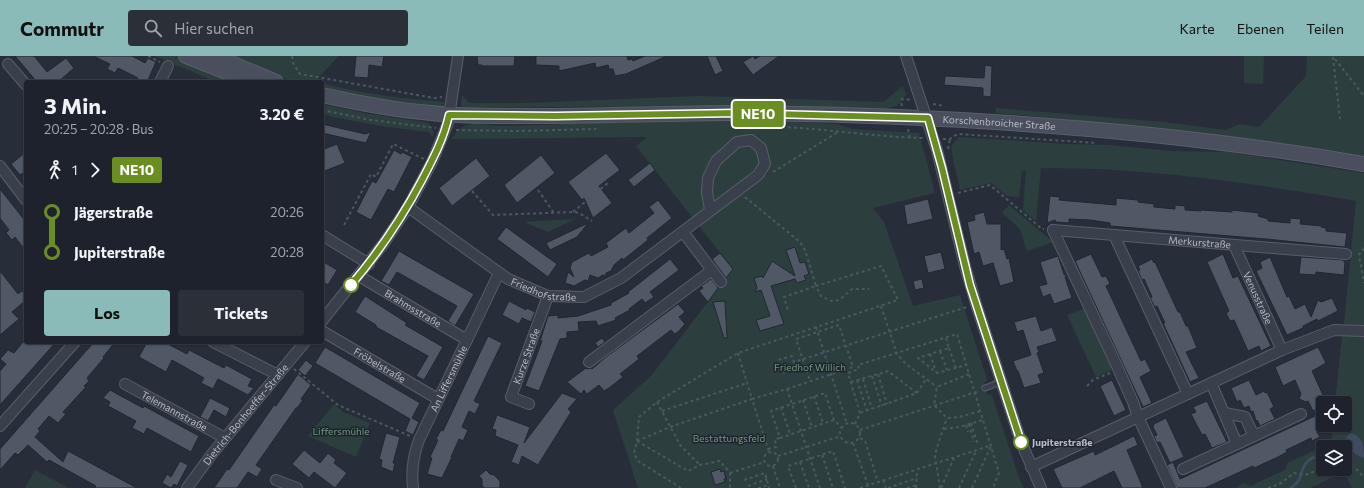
<!DOCTYPE html>
<html lang="de">
<head>
<meta charset="utf-8">
<style>
  :root { --surface:#1d222c; --page:#2a2f38; --text:#f1f3f6; --muted:#a0a4a9; --line:#3b3f48; --accent:#8bbbb9 }
  body { margin:0; font-family:Commissioner,sans-serif; background:var(--page); color:var(--text); height:100vh; display:flex; flex-direction:column; font-size:15px; white-space:nowrap }
  * { box-sizing:border-box; margin:0 }
  p { font-size:13px; color:var(--muted) }
  .icon { flex:none; width:22px; height:22px; fill:none; stroke:currentColor; stroke-width:2; stroke-linecap:round; stroke-linejoin:round }
  .map { position:relative; flex:1; overflow:hidden }
  .side { position:absolute; left:24px; top:24px; width:300px; height:264px; display:flex; flex-direction:column; background:var(--surface); border-radius:4px; box-shadow:0 1px 3px #0004,0 0 0 1px var(--line) }
  .side>* { flex:none }
  .badge { padding:0 8px; border-radius:3px; font-size:14px; line-height:26px }
  .buttons { position:absolute; left:1316px; top:340px; display:grid; gap:8px }
  .buttons a { display:grid; place-items:center; width:36px; height:36px; border-radius:4px; background:var(--surface); box-shadow:0 1px 3px #0004,0 0 0 1px var(--line); font-size:20px }
  .map>.badge { position:absolute; translate:-50% -50%; box-shadow:0 0 0 2px #fff }
  .legs { display:flex; align-items:center; gap:6px; height:44px; padding:0 20px; font-size:13px }
  .legs p { margin-inline-start:auto }
  .headline { display:flex; align-items:center; justify-content:space-between; height:68px; padding:0 20px }
  h1 { font-size:22px; font-weight:700; line-height:30px }
  .primary-button { display:flex; gap:8px; margin-top:auto; padding:8px 20px }
  .primary-button a { flex:1; height:46px; border-radius:4px; background:var(--accent); color:#111; font-size:16px; font-weight:700; line-height:46px; text-align:center }
  .primary-button a+a { background:var(--page); color:var(--text) }
  ul { padding:0 20px; list-style:none }
  li { display:flex; align-items:center; gap:14px; height:40px; font-size:15px }
  li i { display:grid; place-items:center; width:6px; height:100%; margin:0 5px; background:currentColor }
  li i::after { content:''; width:10px; height:10px; margin:-5px; border:3px solid; border-radius:50%; background:var(--surface) }
  li p { margin-inline-start:auto }
  li:first-child i { background:linear-gradient(#0000 50%,currentColor 0) }
  li:last-child i { background:linear-gradient(currentColor 50%,#0000 0) }
  header { display:flex; align-items:center; gap:24px; box-sizing:border-box; height:56px; padding:0 20px; background:var(--accent); color:#111 }
  header strong { font-size:19px }
  nav { display:flex; gap:22px; margin-inline-start:auto; font-size:14px }
  .search { width:280px; height:36px; background:var(--page); display:flex; align-items:center; gap:10px; box-sizing:border-box; padding:0 14px; border-radius:4px; color:var(--muted); font-size:15px }
  .map>svg:first-child { display:block }
  .green { fill:#2d3e3f; fill-rule:evenodd }
  .water { fill:#3f4b61 }
  .lines { fill:none; stroke-linecap:round; stroke-linejoin:round }
  .stream { stroke:#3f4b61; stroke-width:3 }
  .building { fill:#505865; stroke:#212732 }
  .lane-casing { stroke:#585e69; stroke-width:7 }
  .street-casing { stroke:#585e69; stroke-width:12 }
  .secondary-casing { stroke:#585e69; stroke-width:16 }
  .path { stroke:#4a595d; stroke-width:2; stroke-dasharray:3 3; stroke-linecap:butt }
  .lane { stroke:#3a404b; stroke-width:5 }
  .street { stroke:#3a404b; stroke-width:10 }
  .secondary { stroke:#494f5d; stroke-width:14 }
  .line-1-casing { stroke:#fff; stroke-width:9 }
  .line-1 { stroke:#6b8e23; stroke-width:6 }
  .stop-1-dot { fill:#fff; stroke:#6b8e23; stroke-width:2 }
  .labels { text-anchor:middle; stroke-width:3; stroke-linejoin:round; paint-order:stroke }
  .street-label { font-size:10px; fill:#b6bbc6; stroke:#1f2530 }
  .park-label { font-size:10px; fill:#70947b; stroke:#1f2530 }
  .stop-label { font-size:10px; font-weight:bold; fill:#b6bbc6; stroke:#1f2530; text-anchor:start }
</style>
</head>
<body>
<header>
<strong>Commutr</strong>
<div class="search"><svg class="icon" aria-label="search" viewBox="0 0 24 24"><circle cx="10" cy="10" r="6"/><path d="M15 15l6 6"/></svg>Hier suchen</div>
<nav><a>Karte</a><a>Ebenen</a><a>Teilen</a></nav>
</header>
<div class="map">
<svg width="1364" height="432" viewBox="0 0 1364 432">
  <rect width="100%" height="100%" fill="#272e3a"/>
  <g class="green">
    <path d="M155,0H176L210,15L241,26H216Z"/>
    <path d="M225,0H339L315,25L318,26H297L274,19Z"/>
    <path d="M1244,0H1264L1263,28L1244,27Z"/>
    <path d="M1307,0H1364V102L1234,82L1067,63L995,57L996,52L1164,66L1225,74L1240,68L1259,71L1306,20Z"/>
    <path d="M322,27C361,38 403,42 444,46L442,51L382,43L322,32Z"/>
    <path d="M903,30L906,38C901,49 896,51 884,53L773,49L463,52L461,50L462,39L469,47H525L699,40L883,46Z"/>
    <path d="M322,48L364,57L429,67L434,77L432,81L429,76C393,72 357,67 322,58Z"/>
    <path d="M733,63L837,68L853,73L919,77L935,137L873,152L884,166L913,250L960,239L987,324L984,327L987,338L992,339L1019,422L1024,432H638L613,354L651,320L733,213L636,90L647,81L452,83C462,62 479,69 499,70Z"/>
    <path d="M958,81L1068,88L1108,89L1171,95L1229,96L1364,117V269L1344,268L1356,145C1276,131 1195,119 1114,114C1090,112 1066,113 1041,112L1036,165L1023,154L1026,115H1022L1019,141L1007,140L991,127L960,134L954,107L951,91Z"/>
    <path d="M1009,149L1053,186L1027,195L1020,173L1002,157Z"/>
    <path d="M575,163L548,176L524,166Z"/>
    <path d="M1087,252L1113,309L1112,314L1096,321L1067,259Z"/>
    <path d="M1342,280H1356L1364,281V389L1357,380L1346,386C1351,394 1355,401 1364,402V432H1352L1344,416L1310,432H1235L1244,427L1250,430L1285,414L1287,407L1331,387L1333,369H1345V347H1335ZM1323,391H1345V413H1323Z"/>
    <path d="M334,348L343,356L370,367L356,401L308,380Z"/>
    <path d="M35,414L67,431V432H25Z"/>
  </g>
  <path class="water" d="M1352,377C1364,383 1364,390 1364,402C1354,401 1337,382 1352,377Z"/>
  <g class="lines">
    <g class="stream">
      <path d="M1345,396L1350,393"/>
      <path d="M1291,432C1305,423 1298,414 1308,405C1312,401 1318,400 1323,398"/>
    </g>
  </g>
  <g class="building">
    <path d="M15,0H34L47,16L66,2L74,12L58,26H37Z"/>
    <path d="M93,0H132L145,7L148,2L156,6L147,26H136L138,22L118,12L115,17L107,13L110,8Z"/>
    <path d="M356,0H384L382,11L369,9L368,22L354,21Z"/>
    <path d="M477,0H515L514,10H482V9H478Z"/>
    <path d="M536,0H627L628,4L632,3L633,5L645,0H667L626,18L615,20L613,13H609L608,9L596,12L595,7L559,15V10L536,9Z"/>
    <path d="M707,0H716L723,15L715,19Z"/>
    <path d="M753,0L755,3L760,0H779L753,19L743,6Z"/>
    <path d="M985,9L992,10L991,41L983,40V32L944,29L945,20L984,22Z"/>
    <path d="M322,68L365,78L371,76L366,87L322,77Z"/>
    <path d="M337,88L345,107L322,116V94Z"/>
    <path d="M394,94L401,98L402,96L412,101L394,136L388,133L371,164L356,156L372,125L376,127Z"/>
    <path d="M26,96V115L20,119L11,108Z"/>
    <path d="M606,97L620,114L599,130L612,147L593,162L584,142L582,144L568,126Z"/>
    <path d="M541,99L555,117L517,147L504,129Z"/>
    <path d="M476,102L490,120L452,150L439,132Z"/>
    <path d="M650,107L655,114L634,131L628,124Z"/>
    <path d="M0,133L26,166V195L15,181L12,184L6,177L9,174L0,162Z"/>
    <path d="M1050,140L1060,141L1059,144L1116,149V142L1138,144V146L1154,148V151L1175,153V149L1185,150V154L1201,155V154L1232,156V154L1259,157L1258,160L1268,163V165L1290,167V162L1301,163L1300,168L1322,170L1321,171L1326,172V175L1347,177L1345,191L1266,183L1110,170V167L1090,164L1069,163V167L1056,166L1055,164L1047,167Z"/>
    <path d="M928,143L933,163L907,169L904,149Z"/>
    <path d="M658,144L672,162L647,182L648,184L623,204L622,202L614,209L611,215L606,217V220L603,219L598,222L590,219L588,225L585,224L574,230L565,227L568,216L574,221L570,212L572,206L589,197L591,200L608,191L606,187L626,172L629,177L654,157L649,151Z"/>
    <path d="M984,156L987,168H1001V194L1004,193L1007,203L1009,202L1014,226L1000,230L993,207L983,210L979,196L974,198L967,166L975,164L974,159Z"/>
    <path d="M588,167L577,181L550,194L546,187Z"/>
    <path d="M506,171L557,208L548,221L497,183Z"/>
    <path d="M795,191L800,207L805,206L809,218L804,220L806,224L797,227L795,223L771,230L784,268L760,275L756,264L770,260L761,234L755,236L757,232L754,222L762,220L763,222L772,205L795,220L786,194Z"/>
    <path d="M399,195L474,238L455,270L448,265L457,250L397,216L389,229L381,225Z"/>
    <path d="M941,196L945,213L928,217L924,200Z"/>
    <path d="M720,197L733,213L726,222L712,203Z"/>
    <path d="M1091,198L1102,221L1106,220L1110,228L1106,230L1141,305L1145,303L1151,315L1140,321L1152,347L1143,351L1075,205Z"/>
    <path d="M1223,198L1233,222L1238,220L1271,290L1261,295L1259,290L1248,295L1234,264L1230,265L1226,257L1229,255L1207,206Z"/>
    <path d="M1058,200L1072,242L1054,248L1050,238L1043,241L1039,230L1047,228L1040,206Z"/>
    <path d="M1270,201L1287,241L1289,240L1295,253L1305,248L1311,261L1318,244L1321,246L1332,242L1338,255L1318,265L1317,263L1303,270V272L1287,279L1256,215L1262,212L1260,206Z"/>
    <path d="M1301,201L1344,204V206H1345L1344,219L1316,216V219L1299,218Z"/>
    <path d="M670,203L679,214L650,236L654,241L645,247L642,243L629,253L630,254L615,262L616,264L598,270L596,265L578,266L579,275L567,276V282L560,283L539,335L525,330L542,285H540L548,260L558,259V262L578,260L611,249V247L629,237L628,236Z"/>
    <path d="M1152,203L1154,207L1155,206L1178,256H1180L1186,270H1188L1197,292L1186,296L1199,322L1190,326L1163,267H1165L1157,250L1155,251L1150,242L1152,241L1144,223L1142,224L1138,215L1140,214L1138,210Z"/>
    <path d="M322,205L337,214L328,229L322,225Z"/>
    <path d="M0,215L18,238L22,235L26,240V244L12,256L19,263L0,279Z"/>
    <path d="M711,223L718,232L708,246L699,235L703,232L701,230Z"/>
    <path d="M922,223L924,232L915,234L913,225Z"/>
    <path d="M365,240L407,267L405,269L443,291L424,324L416,320L428,300L376,271V269L355,256Z"/>
    <path d="M509,245L526,254L527,252L535,256L531,266L522,262L519,268L502,259Z"/>
    <path d="M725,245L727,282H724L713,246Z"/>
    <path d="M678,248L685,256L679,261L685,268L679,275L675,278L671,274L637,300L639,303L620,318L623,321L609,332L604,335L599,329L587,338L584,334L581,338L567,326L586,312L587,313L591,312L592,313L606,301Z"/>
    <path d="M1036,260L1041,275L1052,271L1057,285L1037,291L1039,296L1037,297L1044,317L1038,319L1041,327L1024,332L1018,315H1017L1013,305L1031,299L1023,274L1017,276L1014,266Z"/>
    <path d="M488,280L502,287L474,345L480,348L475,358L469,355L462,371L468,374L463,385L459,383L451,401H452L442,422L427,418L432,402L430,401L438,384L436,383L441,374L443,375Z"/>
    <path d="M602,282L605,286L598,291L595,287Z"/>
    <path d="M23,286H56L0,349V315L6,308L0,303L8,294L14,297Z"/>
    <path d="M94,286H115L103,301L104,302L87,322L89,325L84,330L86,331L63,356L66,358L58,367L49,360L38,373L40,375L35,381L63,406L68,395L137,432H95L96,430L49,404L47,406L28,389L18,399L15,397L0,414V393Z"/>
    <path d="M147,286H164L187,298L189,294L224,312L226,309L252,323L248,330L254,332L248,339L218,323L213,333L201,327L204,322L172,304L166,316L139,301Z"/>
    <path d="M325,291L420,347L412,362L419,366L413,379L405,375L410,363L315,307Z"/>
    <path d="M1318,291L1326,307L1312,315L1323,339L1318,340L1323,350L1313,355L1308,345L1306,346L1299,343L1301,338L1295,324L1283,330L1275,311Z"/>
    <path d="M306,304L313,310L305,320L298,314Z"/>
    <path d="M298,318L311,329L301,343L303,344L297,352H296L256,409L262,413L257,421L248,416L237,432H214L227,413L229,414L274,349L276,350Z"/>
    <path d="M1112,324L1126,354L1114,360L1100,330Z"/>
    <path d="M1249,324L1256,339L1264,335L1265,337L1267,336L1274,351L1270,353L1275,363L1260,370L1257,364L1256,365L1253,355L1251,356L1249,350L1244,352L1240,344L1237,346L1231,332Z"/>
    <path d="M110,334L143,352L144,350L199,380L191,396L147,372L144,378L132,372L136,365L108,350L110,346L103,342Z"/>
    <path d="M562,337L577,343L568,353L571,356L538,409L522,400L519,409L511,406L518,389L495,380L496,374L492,373L497,359L530,371L524,387Z"/>
    <path d="M210,342L230,352L226,361L214,354L208,365L200,361Z"/>
    <path d="M1207,345L1227,386L1212,392L1205,378L1202,379L1191,358L1196,356L1193,351Z"/>
    <path d="M1315,360L1322,374L1317,376L1320,381L1312,385L1311,382L1286,394L1287,396L1278,401L1254,412L1253,410L1205,432H1177L1167,409L1173,406L1180,423Z"/>
    <path d="M1166,362L1184,401L1170,407L1160,386L1157,387L1154,380L1157,379L1153,371L1154,368Z"/>
    <path d="M386,377L400,381L393,407H395L393,416L381,411L382,404L379,403Z"/>
    <path d="M1134,380L1138,389L1127,394L1143,432H1122L1114,415L1080,432H1062L1053,413L1094,395L1095,399Z"/>
    <path d="M304,394L320,407L328,397L336,404L334,407L347,417L335,432L314,416L309,422L292,408Z"/>
    <path d="M180,405L188,409L177,430L174,428L171,432L162,427L167,418L171,421Z"/>
    <path d="M720,413L721,416L724,415L726,423H724L725,426L715,429L711,416Z"/>
    <path d="M486,414L490,418L494,419L500,425V432H484L482,429V423L479,420Z"/>
  </g>
  <g class="lines">
    <defs>
      <path id="lane" d="M985,332L1001,326"/>
      <g id="street">
        <path d="M906,0L937,94L965,210L976,248L1021,386L1041,432"/>
        <path d="M8,8L26,29"/>
        <path d="M160,26L168,10"/>
        <path d="M0,110L26,144"/>
        <path id="s1" d="M408,151L508,223L548,240L584,241L621,222L758,119L765,108L761,92L751,84L737,86L716,105L708,122L707,136L710,154"/>
        <path id="s2" d="M1053,174L1346,198"/>
        <path d="M1053,174L1117,310L1133,346L1138,361L1171,432"/>
        <path d="M683,176L721,226"/>
        <path d="M322,179L369,208"/>
        <path d="M1114,179L1188,338"/>
        <path id="s3" d="M1234,189L1282,294"/>
        <path id="s4" d="M359,220L467,284"/>
        <path d="M322,265L384,187L408,151L432,106L448,67L458,0"/>
        <path id="s5" d="M322,275L438,343"/>
        <path d="M213,286L278,319"/>
        <path d="M589,306L712,214"/>
        <path id="s6" d="M125,328L225,382"/>
        <path id="s7" d="M529,348L511,341L548,240"/>
        <path d="M1225,357L1245,361L1254,380"/>
        <path d="M0,370L75,286"/>
        <path d="M1237,388L1301,358"/>
        <path d="M1031,411L1282,294L1334,274L1364,275"/>
        <path d="M1183,413L1237,388C1228,367 1220,347 1211,327"/>
        <path d="M276,424L297,432"/>
        <path id="s8" d="M187,432L212,398L305,286"/>
        <path id="s9" d="M413,432C411,415 413,400 419,384L499,217"/>
      </g>
      <g id="secondary">
        <path d="M186,0L224,15L263,26"/>
        <path d="M214,0L276,26"/>
        <path id="s10" d="M322,39C358,47 394,54 431,57C457,60 483,60 510,60C585,61 660,57 736,57C946,59 1157,72 1364,108"/>
      </g>
    </defs>
    <use href="#lane" class="lane-casing"/>
    <use href="#street" class="street-casing"/>
    <use href="#secondary" class="secondary-casing"/>
    <g class="path">
      <path d="M148,0L160,6"/>
      <path d="M292,0L293,7L300,18L434,42L442,41"/>
      <path d="M1333,1L1340,63"/>
      <path d="M1335,3L1364,40"/>
      <path d="M933,48L944,50"/>
      <path d="M902,50L901,46L902,43L911,44"/>
      <path d="M322,54L371,64L436,72"/>
      <path d="M782,71C829,73 875,81 923,82"/>
      <path d="M908,73L910,82"/>
      <path d="M456,74L517,75L596,73"/>
      <path d="M943,83H950L954,80L958,78L1097,87"/>
      <path d="M948,93L950,83"/>
      <path d="M773,116L838,76"/>
      <path d="M538,134L554,157"/>
      <path d="M472,135L493,159L573,156L579,157L592,165"/>
      <path d="M958,137L990,129L1042,173H1044"/>
      <path d="M745,141L800,186L805,194L816,230L784,241L788,255"/>
      <path d="M573,156L609,126"/>
      <path d="M344,169L371,118L376,121L393,88L424,103"/>
      <path d="M1364,192L1359,199L1364,227"/>
      <path d="M1047,226L1065,220"/>
      <path d="M881,250L897,298L906,308L937,331"/>
      <path d="M816,271L847,368"/>
      <path d="M946,282L949,292L918,302L937,317L966,309"/>
      <path d="M949,292L956,312"/>
      <path d="M940,295L947,314"/>
      <path d="M738,297L752,343L787,333L820,432"/>
      <path d="M930,298L936,316"/>
      <path d="M794,306L796,313L782,317L778,304L792,300L794,306L967,251"/>
      <path d="M294,313L338,349L410,380"/>
      <path d="M878,318L887,348"/>
      <path d="M969,318L937,331L934,349L947,362L959,361L981,355"/>
      <path d="M872,320L882,350"/>
      <path d="M863,323L872,353"/>
      <path d="M857,324L867,355"/>
      <path d="M851,326L888,315L917,337L860,357"/>
      <path d="M1087,330L1093,324L1110,317"/>
      <path d="M787,333L853,311L839,269L796,283L810,325"/>
      <path d="M917,337L926,323"/>
      <path d="M814,340L823,367"/>
      <path d="M803,344L812,371"/>
      <path d="M657,346L680,389L700,409"/>
      <path d="M781,351L790,378"/>
      <path d="M662,355L747,327"/>
      <path d="M834,364L780,382L771,355L825,337L834,364L842,372"/>
      <circle cx="850" cy="377" r="10"/>
      <path d="M971,367L977,386H974"/>
      <path d="M855,368L860,357L848,317L859,313L858,309L957,278L999,417L993,432"/>
      <path d="M969,368L974,386"/>
      <path d="M966,369L968,376"/>
      <path d="M944,373L959,371L983,364"/>
      <path d="M860,374L979,335"/>
      <path d="M860,382L865,385L878,426"/>
      <path d="M637,385L670,371L752,343L769,396"/>
      <path d="M637,385L688,415L700,409L720,405L730,417V432"/>
      <path d="M853,387L869,432"/>
      <path d="M768,393L776,391L775,383L780,382"/>
      <circle cx="771" cy="403" r="7"/>
      <path d="M822,399L833,432"/>
      <path d="M778,400L841,380"/>
      <path d="M800,406L809,432"/>
      <path d="M1345,408L1356,413L1364,421"/>
      <path d="M773,410L780,432"/>
      <path d="M730,417L765,406"/>
      <path d="M744,424L765,417L769,432"/>
      <path d="M883,424L886,432"/>
      <path d="M748,430L767,423"/>
      <path d="M681,432L638,405L634,397L637,385L639,361L657,346L738,297L898,244L881,210L816,230L821,240L831,245L839,244L852,233H869"/>
      <path d="M758,432L768,429"/>
      <path d="M796,432L788,410L833,395L845,432"/>
      <path d="M860,432L992,389"/>
      <path d="M888,432L917,422"/>
      <path d="M907,432L917,429"/>
      <path d="M916,432L917,414"/>
      <path d="M940,432L935,400L937,391L947,362"/>
      <path d="M941,432L954,402"/>
      <path d="M959,432L976,395"/>
      <path d="M972,432L991,390"/>
      <path d="M1268,432L1281,427L1294,417L1305,419L1323,412"/>
    </g>
    <use href="#lane" class="lane"/>
    <use href="#street" class="street"/>
    <use href="#secondary" class="secondary"/>
  </g>
  <g class="lines">
    <defs>
      <path id="line-1" d="M351,229C379,196 402,162 422,124C433,103 444,82 449,59L555,60L738,57L928,62L942,112L970,229L1021,386"/>
    </defs>
    <use href="#line-1" class="line-1-casing"/>
    <use href="#line-1" class="line-1"/>
  </g>
  <g class="stop-1-dot">
    <circle cx="351" cy="229" r="7"/>
    <circle cx="1021" cy="386" r="7"/>
  </g>
  <g class="labels">
    <g class="street-label">
      <text dy="4" stroke="none"><textPath href="#s10" startOffset="679">Korschenbroicher Straße</textPath></text>
      <text dy="4" stroke="none"><textPath href="#s2" startOffset="147">Merkurstraße</textPath></text>
      <text dy="4" stroke="none"><textPath href="#s1" startOffset="161">Friedhofstraße</textPath></text>
      <text dy="4" stroke="none"><textPath href="#s3" startOffset="58">Venusstraße</textPath></text>
      <text dy="4" stroke="none"><textPath href="#s4" startOffset="63">Brahmsstraße</textPath></text>
      <text dy="4" stroke="none"><textPath href="#s7" startOffset="63">Kurze Straße</textPath></text>
      <text dy="4" stroke="none"><textPath href="#s5" startOffset="67">Fröbelstraße</textPath></text>
      <text dy="4" stroke="none"><textPath href="#s9" startOffset="117">An Liffersmühle</textPath></text>
      <text dy="4" stroke="none"><textPath href="#s6" startOffset="56">Telemannstraße</textPath></text>
      <text dy="4" stroke="none"><textPath href="#s8" startOffset="94">Dietrich-Bonhoeffer-Straße</textPath></text>
    </g>
    <g class="park-label">
      <text x="810" y="315">Friedhof Willich</text>
      <text x="341" y="379">Liffersmühle</text>
      <text x="729" y="386">Bestattungsfeld</text>
    </g>
    <g class="stop-label">
      <text x="1032" y="390">Jupiterstraße</text>
    </g>
  </g>
</svg>
<div class="buttons">
<a><svg class="icon" aria-label="locate" viewBox="0 0 24 24"><circle cx="12" cy="12" r="6"/><path d="M12 2v4M12 18v4M2 12h4M18 12h4"/></svg></a>
<a><svg class="icon" aria-label="layers" viewBox="0 0 24 24"><path d="M12 4l9 5-9 5-9-5zM3 14l9 5 9-5"/></svg></a>
</div>
<b class="badge" style="left:758px;top:58px;background:#6b8e23;color:#fff">NE10</b>
<section class="side">
<div class="headline"><div><h1>3 Min.</h1><p>20:25 – 20:28 · Bus</p></div><b>3.20 €</b></div>
<div class="legs"><svg class="icon" aria-label="walk" viewBox="0 0 24 24"><circle cx="13" cy="4" r="2"/><path d="M13 8l-2 6 4 7M11 14l-3 7M7 12l3-4h3l4 4"/></svg>1<svg class="icon" aria-label="forward" viewBox="0 0 24 24"><path d="M9 5l7 7-7 7"/></svg><b class="badge" style="background:#6b8e23;color:#fff">NE10</b></div>
<ul>
<li><i style="color:#6b8e23"></i><b>Jägerstraße</b><p>20:26</p></li>
<li><i style="color:#6b8e23"></i><b>Jupiterstraße</b><p>20:28</p></li>
</ul>
<div class="primary-button"><a>Los</a><a>Tickets</a></div>
</section>
</div>
</body>
</html>
